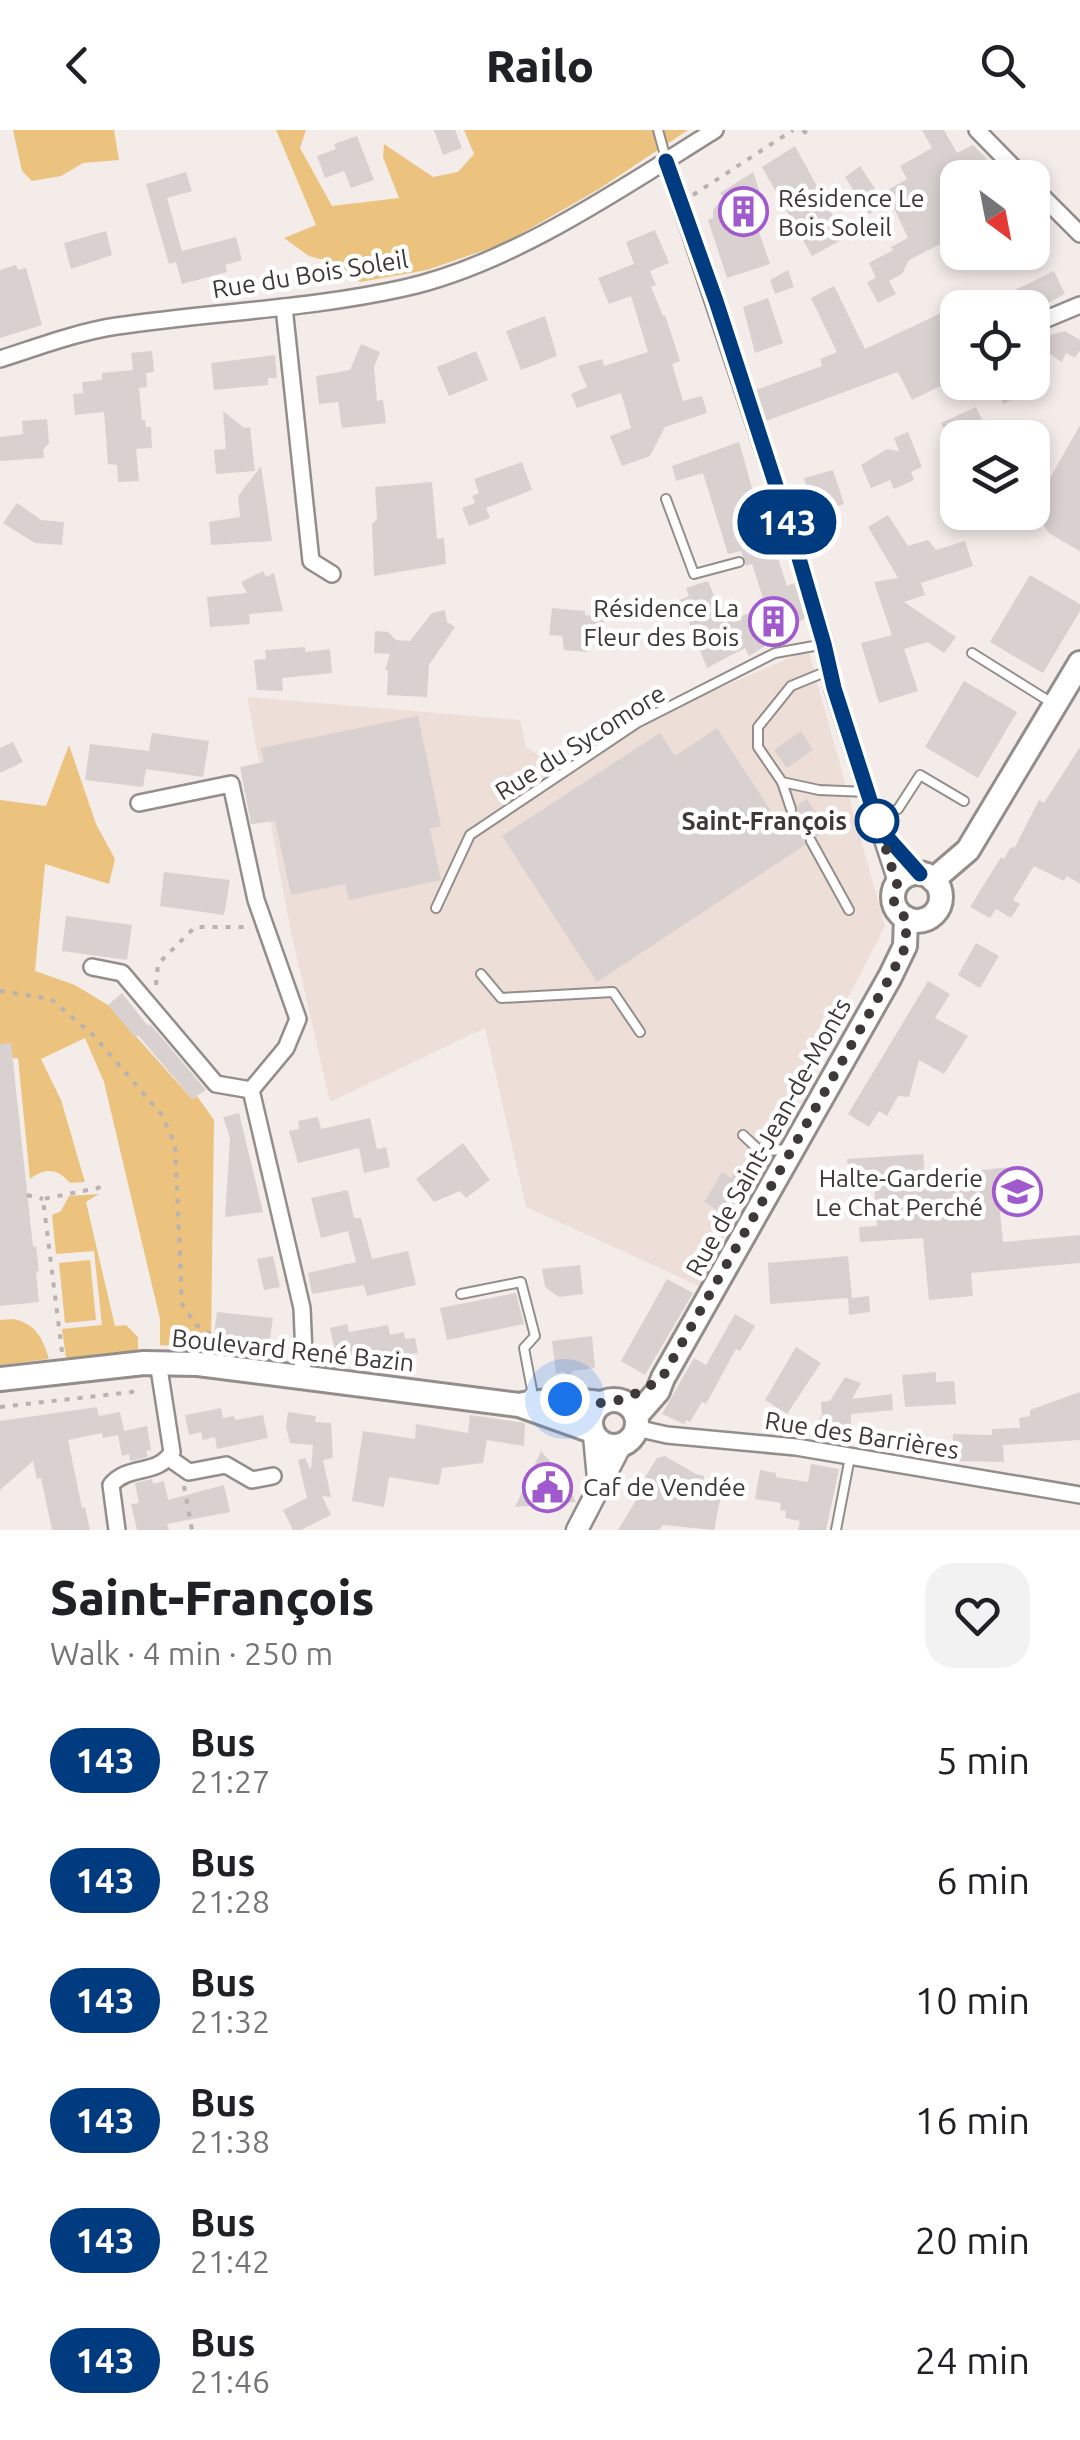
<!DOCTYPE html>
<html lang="en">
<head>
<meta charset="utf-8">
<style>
  :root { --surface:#fff; --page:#f2f2f2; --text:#202124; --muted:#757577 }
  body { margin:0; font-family:Ubuntu,sans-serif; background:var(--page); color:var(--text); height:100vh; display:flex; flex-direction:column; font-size:38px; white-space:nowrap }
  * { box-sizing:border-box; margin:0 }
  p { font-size:32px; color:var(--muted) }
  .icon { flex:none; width:55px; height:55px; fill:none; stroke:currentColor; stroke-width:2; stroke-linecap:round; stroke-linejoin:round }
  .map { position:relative; height:1400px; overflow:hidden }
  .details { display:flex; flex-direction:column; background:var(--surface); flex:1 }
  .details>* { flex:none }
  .badge { padding:0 20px; border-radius:32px; font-size:35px; line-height:65px }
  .needle { width:65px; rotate:148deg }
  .fabs { position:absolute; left:940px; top:30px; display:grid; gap:20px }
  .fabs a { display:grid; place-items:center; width:110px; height:110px; border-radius:20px; background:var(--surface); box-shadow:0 5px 15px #0003; font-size:50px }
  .you { position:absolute; width:50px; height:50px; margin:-25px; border:8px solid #fff; border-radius:50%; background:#1a73e8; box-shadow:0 0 0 15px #1a73e833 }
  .map>.badge { position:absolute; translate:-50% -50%; box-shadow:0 0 0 5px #fff }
  .round { display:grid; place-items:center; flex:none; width:105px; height:105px; border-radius:30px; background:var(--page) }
  .head { display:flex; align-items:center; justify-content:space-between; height:170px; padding:0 50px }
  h1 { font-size:48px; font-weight:800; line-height:75px }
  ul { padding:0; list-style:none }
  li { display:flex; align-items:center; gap:30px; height:120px; padding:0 50px }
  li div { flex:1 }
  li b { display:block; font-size:38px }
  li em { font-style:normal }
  li .badge { min-width:110px; font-weight:700; text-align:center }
  header { display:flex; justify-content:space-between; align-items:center; height:130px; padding:0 50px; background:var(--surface); font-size:45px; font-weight:800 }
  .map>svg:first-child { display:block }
  .built { fill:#edded8 }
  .green { fill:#ecc37e }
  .building { fill:#d9d1d0 }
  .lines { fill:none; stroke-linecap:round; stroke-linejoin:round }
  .service-casing { stroke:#948e8b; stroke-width:12 }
  .minor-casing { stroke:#948e8b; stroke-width:20 }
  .tertiary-casing { stroke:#948e8b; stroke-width:25 }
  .secondary-casing { stroke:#948e8b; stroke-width:28 }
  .path { stroke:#b8b2b0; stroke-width:4; stroke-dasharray:5 8; stroke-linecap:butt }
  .service { stroke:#fff; stroke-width:8 }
  .minor { stroke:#fff; stroke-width:15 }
  .tertiary { stroke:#fff; stroke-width:20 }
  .secondary { stroke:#fff; stroke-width:22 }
  .line-casing { stroke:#fff; stroke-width:22 }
  .line { stroke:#003b80; stroke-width:15 }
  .walk { stroke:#3c3938; stroke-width:10; stroke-dasharray:0 18 }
  .stop-dot { fill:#fff; stroke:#003b80; stroke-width:5 }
  .labels { text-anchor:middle; stroke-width:9; stroke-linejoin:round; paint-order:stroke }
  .poi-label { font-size:25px; fill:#3c3938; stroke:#fff; text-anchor:start }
  .street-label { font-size:25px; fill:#3c3938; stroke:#fff }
  .stop-label { font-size:25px; font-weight:bold; fill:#3c3938; stroke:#fff; text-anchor:end }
</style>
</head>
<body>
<header><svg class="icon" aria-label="back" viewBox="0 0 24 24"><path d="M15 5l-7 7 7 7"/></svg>Railo<svg class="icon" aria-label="search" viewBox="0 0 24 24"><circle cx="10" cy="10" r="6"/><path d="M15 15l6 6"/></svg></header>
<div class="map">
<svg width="1080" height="1400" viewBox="0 0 1080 1400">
  <rect width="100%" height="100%" fill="#f3ece9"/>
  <path class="built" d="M808,520L885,796L699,1156L526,1077L485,898L330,972L291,802L247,567L520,590L526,617L548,632Z"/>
  <g class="green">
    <path d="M13,0H114L119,30L83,33L61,46L32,51L22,41Z"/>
    <path d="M276,0H306L300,18L332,76L399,68L383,27L384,14L433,47L458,42L474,24L464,0H688L599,59L505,113L427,140L360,152L339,134L309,126L284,108L316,95Z"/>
    <path d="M69,615L96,694L115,729L109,754L45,734L35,841L75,855L108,875L192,969L197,966L214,990L211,1211L209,1219L160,1215V1189L104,952L85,908L41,929L61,970L85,1052L70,1053C58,1039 46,1037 30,1049L18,928L0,929V670L46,676Z"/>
    <path d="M99,1064L86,1072L115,1196L126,1195L138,1207V1220L66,1228L62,1199L102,1195L94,1121L56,1124L52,1085L61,1081L69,1066Z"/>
    <path d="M90,1130L96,1190L65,1193L59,1133Z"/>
    <path d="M13,1189C36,1194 42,1207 49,1229L0,1235V1190Z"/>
  </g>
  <g class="building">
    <path d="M434,0H455L462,18L443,25Z"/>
    <path d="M922,0H944L957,23L973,15L987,29L958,46V105L909,130L902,144L889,151L896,164L878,173L867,152L876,148L869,133L893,120L891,117L908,108L886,61L907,49L900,36L932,18Z"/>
    <path d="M357,6L374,50L351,58L344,41L325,48L317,26L336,19L334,14Z"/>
    <path d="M795,16L845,108L812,126L762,37Z"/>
    <path d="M860,36L885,74L869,84L845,47Z"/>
    <path d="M186,42L192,61L167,68L182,121L236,107L242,130L225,135L227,142L182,154L176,132L169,134L146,54Z"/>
    <path d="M753,42L768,86L756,93L770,134L727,148L708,90L713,88V80L723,67L720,63Z"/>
    <path d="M655,100L669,133L650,141L656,155L651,157L663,186L665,185L680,231L672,234L683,271L702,266L707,283L665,297L650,326L622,336L610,306L631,298L621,263L577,278L571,264L587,257L578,236L602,229L604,236L648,222L631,166L609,174L598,148L634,134L626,112Z"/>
    <path d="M106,101L112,125L71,139L64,113Z"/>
    <path d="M16,135L18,140L26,138L42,195L0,208V140Z"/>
    <path d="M788,140L794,157L775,164L770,150Z"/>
    <path d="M1054,141L1065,164L1038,178H978Z"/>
    <path d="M834,156L865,219L954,177L958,185V219L940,228L951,251L912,270L898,242L766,291L756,260L822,236L820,229L837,222L811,168Z"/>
    <path d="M768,168L783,213L755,223L743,177Z"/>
    <path d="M545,186L557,226L521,240L506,201Z"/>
    <path d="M1065,201L1080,210V220L1075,228L1066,223L1062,232L1039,217L1046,206Z"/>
    <path d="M361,214L380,222L374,237L377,271L383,270L386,293L342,298L338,272L319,274L316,246L350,240Z"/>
    <path d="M152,221L154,242L146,243L147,257L139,258L142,290H145L146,297H151L152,318L136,319L139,351L118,352L117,335L108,334L104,282L75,285L73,264L83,263L82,252L102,250V243L133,240L131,223Z"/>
    <path d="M476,221L488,250L449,266L437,237Z"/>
    <path d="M275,225L277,248H268V255L214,260L211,233Z"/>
    <path d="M992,252H1048L1003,274Z"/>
    <path d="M976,277L986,298L975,303L977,308H948L941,293Z"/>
    <path d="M223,281L244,298L250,297L255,341L216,344L214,320L226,319Z"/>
    <path d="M47,289L49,313L43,320L44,328L0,331V307L23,304L22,291Z"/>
    <path d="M1080,295V421L1050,404L1032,380Z"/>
    <path d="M908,302L922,337L911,342L914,350L894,359L890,350L871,358L861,335L887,319L899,321L894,308Z"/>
    <path d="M739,312L764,400L768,399L787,456L795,453L805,488L792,498L794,505L772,512L749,526L745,518L707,538L680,470L689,466L686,458L708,451L725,493L763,477L760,469L763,468L752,434L746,436L741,421L728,424L703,343L676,351L672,336Z"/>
    <path d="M522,332L532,360L486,378L490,388L469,396L462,378L475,373L472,366L479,363L474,349Z"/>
    <path d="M261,336L272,411L211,415L209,392L240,387L238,366Z"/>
    <path d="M833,340L844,374L815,383L804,348Z"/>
    <path d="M432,352L437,409L444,408L446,434L374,446L372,394L377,389L375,357Z"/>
    <path d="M17,373L41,390L64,392L62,415L35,413L3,393Z"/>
    <path d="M888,385L908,416L928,410L936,420L965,411L973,436L921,453L925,465L904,472L956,507L944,523L928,512L904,519L918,561L879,573L861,513L892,505L874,452L898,448L868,397Z"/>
    <path d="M263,441L266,447L274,443L283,481L249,484L250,494L210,497L207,467L247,463L241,452Z"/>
    <path d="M1030,445L1080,474V481L1043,543L990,512Z"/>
    <path d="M552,478L585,481V485L604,487L602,509L588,507L587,522L564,520L562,506L549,505Z"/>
    <path d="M445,480L447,492L455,497L429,535L427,567L387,565L388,540H385L390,524L374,523L375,501L388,502L396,510L410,511L432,483Z"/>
    <path d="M305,517V522L330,519L332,543L282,548L283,561L257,560L254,530L266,529L265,520Z"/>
    <path d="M964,551L1017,582L978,648L925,617Z"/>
    <path d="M418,586L441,696L430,699L441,750L349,770L345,754L291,765L275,691L251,694L240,637L264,632L261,618Z"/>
    <path d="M717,598L776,689L785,683L796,685L798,675L807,669L828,700L817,707L807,705L805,715L597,852L502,706L660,603L675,626Z"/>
    <path d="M801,601L813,620L787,638L774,620Z"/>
    <path d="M152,603L209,611L203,647L146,639L143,657L85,650L90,614L149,621Z"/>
    <path d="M13,612L23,632L0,643V618Z"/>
    <path d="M1080,617V754L1067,746L1064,751L1034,736L1013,770L1020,774L1011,788L996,779L990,788L970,777L1001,727L1004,729L1010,718L1015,717L1039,670L1044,673Z"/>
    <path d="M164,742L230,750L224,785L160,776Z"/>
    <path d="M66,786L132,795L127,830L62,821Z"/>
    <path d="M976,813L999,826L980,858L958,845Z"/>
    <path d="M928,851L950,864L935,888L968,906L944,944L919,930L909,967L898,966L887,986L879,981L869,997L848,984Z"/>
    <path d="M122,863L148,896L150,894L206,960L192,969L138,905L135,907L108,875Z"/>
    <path d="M11,913L33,1117L36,1116L39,1141L36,1142L39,1172L0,1176V914Z"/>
    <path d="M239,983L263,1082L225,1087L230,1008L223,987Z"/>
    <path d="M318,987L321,999L370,988L377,1019L386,1017L390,1037L364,1043L359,1018L298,1033L289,1001L299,999L298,991Z"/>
    <path d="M463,1013L490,1050L466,1068L460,1061L434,1072L416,1049Z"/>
    <path d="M923,1024L925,1045L1023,1036L1026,1070L1009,1072L1010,1081L1000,1082L1003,1112L1080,1105V1133L971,1143L973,1166L929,1170L923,1108L860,1112L859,1097L877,1096L874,1056L850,1058L847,1029Z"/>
    <path d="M737,1039L754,1048L730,1088L704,1072L722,1042L731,1048Z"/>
    <path d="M348,1060L354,1088H361L372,1129L408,1121L416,1155L367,1166L364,1155L312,1164L308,1143L356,1132L348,1101L321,1108L311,1068Z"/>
    <path d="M273,1126L280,1157L264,1160L257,1129Z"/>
    <path d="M848,1126L852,1168L869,1166L870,1182L849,1185L848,1168L770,1174L768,1133Z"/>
    <path d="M580,1135L583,1164L559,1167L545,1157L542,1139Z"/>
    <path d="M667,1149L693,1163L645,1245L621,1231Z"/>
    <path d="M516,1163L524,1194L447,1210L440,1178Z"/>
    <path d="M217,1182L273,1188L269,1215L214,1204Z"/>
    <path d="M735,1184L755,1196L740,1221L736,1219L706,1274L702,1272L690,1292L686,1290L684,1294L662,1284L694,1228L706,1235Z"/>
    <path d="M347,1194L349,1202L388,1195L390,1205L404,1202L405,1209L415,1208L418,1223L393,1228L392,1225L383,1228L382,1222L352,1228L350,1217L335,1220L330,1198Z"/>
    <path d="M592,1206L595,1238L573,1241L569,1246L564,1242L556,1243L552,1211Z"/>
    <path d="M796,1217L821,1233L787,1284L765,1270Z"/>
    <path d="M936,1242V1252L954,1251L956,1274L905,1277L902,1245Z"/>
    <path d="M845,1247L861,1253L852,1269L892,1264L893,1280L851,1284V1301L834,1298L829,1308L812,1302L822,1285L821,1272L830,1271Z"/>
    <path d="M1080,1262V1310L1003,1315L1004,1332L952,1331L953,1304L992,1305V1299L1020,1298L1019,1288L1030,1286V1280Z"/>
    <path d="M97,1277L99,1286L120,1282L124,1301L147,1296L151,1320L146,1321L148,1327L130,1331L129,1324L122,1326L118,1305L103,1308L102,1303L68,1310L82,1378L85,1377L90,1400H52L41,1348L37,1349L33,1331L0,1360V1291Z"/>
    <path d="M221,1278L223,1288L234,1286L235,1290L263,1285L268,1308L217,1319L215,1307L203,1310L201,1302L189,1305L185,1285Z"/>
    <path d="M288,1282L316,1286L315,1292L331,1293L333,1328L323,1330L331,1367L322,1366L331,1385L301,1400H293L283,1380L307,1368L298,1330L305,1328L311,1340L313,1315L290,1313L286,1297Z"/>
    <path d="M470,1285L525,1293L524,1316L487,1310L483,1333L442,1338L439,1355L389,1347L384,1377L352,1371L363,1301L415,1309L416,1294L468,1303Z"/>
    <path d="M541,1321L562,1345L576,1372L515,1377Z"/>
    <path d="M665,1326L696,1344L704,1346L702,1358L722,1360L714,1400L663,1395L659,1400H618L649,1349L645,1347L657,1328Z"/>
    <path d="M811,1334L839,1339L826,1400H798L800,1391L785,1388L786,1381L780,1380L781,1373L755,1369L760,1340L776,1343V1347L808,1352Z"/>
    <path d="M152,1349L153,1354L164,1351L168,1370L224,1355L230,1382L167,1394L169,1400H137L131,1374L139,1373L135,1353Z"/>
  </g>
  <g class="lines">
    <defs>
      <g id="service">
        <path d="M658,0L666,29"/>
        <path d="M666,369L694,444L739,432"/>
        <path d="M972,523L1052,573"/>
        <path d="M830,540L791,556L758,597V617L782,652L819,660L867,662"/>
        <path d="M782,652L791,679"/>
        <path d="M876,688L898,679L920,645L964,671"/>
        <path d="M811,711L849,780"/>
        <path d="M436,778L470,705L637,593L775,523L825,514"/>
        <path d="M481,844L501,868L613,862L640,902"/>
        <path d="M743,1005L761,1022L785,1019"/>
        <path d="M461,1164L521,1152L535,1206L524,1218L532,1260L526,1268"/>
        <path d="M836,1400L850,1327"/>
      </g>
      <g id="minor">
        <path d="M977,0L1024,48"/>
        <path d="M666,31L794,411L825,514L833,559L897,754"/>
        <path d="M1032,56L1080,104"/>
        <path d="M284,177L311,431L332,444"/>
        <path d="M1032,195L1080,175"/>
        <path d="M0,229C38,217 77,202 117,196C212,182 310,179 404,158C512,134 622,58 715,0"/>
        <path d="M139,673L231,654L256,770L298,889L286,918L251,960L302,1178L304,1225L301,1245"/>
        <path d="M885,705L920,744"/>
        <path d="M92,837L122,843L216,954L251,960"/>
        <path d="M636,1298L667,1305L796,1317L1080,1365"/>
        <path d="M169,1328L189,1342L226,1335L252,1350L273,1346"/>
        <path d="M117,1400L111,1355C128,1334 158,1346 172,1322L158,1232"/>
      </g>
      <g id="tertiary">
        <path d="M594,1306L599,1359"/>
        <path d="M577,1400L621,1315"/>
      </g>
      <g id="secondary">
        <circle cx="917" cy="767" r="24"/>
        <path d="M933,750L968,720L1080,533"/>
        <path d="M0,1249L144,1233L198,1234L519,1275L592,1301"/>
        <circle cx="614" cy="1293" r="23"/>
        <path d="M524,1274L565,1269L600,1273"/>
        <path d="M637,1285L658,1261L663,1248L890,847L905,816L906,788"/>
      </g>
    </defs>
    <use href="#service" class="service-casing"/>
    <use href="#minor" class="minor-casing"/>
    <use href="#tertiary" class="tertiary-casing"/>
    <use href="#secondary" class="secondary-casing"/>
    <g class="path">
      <path d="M803,0L810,7"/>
      <path d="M693,65L793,0"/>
      <path d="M156,855L158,834L195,797H246"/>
      <path d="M0,861L51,869L93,905L162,985L175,1015L182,1174L196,1195L226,1214"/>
      <path d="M27,1065L43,1069"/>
      <path d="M62,1222L43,1069L98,1058L107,1053"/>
      <path d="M0,1277L132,1262L137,1257"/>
      <path d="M184,1356L192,1400"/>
    </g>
    <use href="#service" class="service"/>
    <use href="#minor" class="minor"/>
    <use href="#tertiary" class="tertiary"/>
    <use href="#secondary" class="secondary"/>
  </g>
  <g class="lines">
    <defs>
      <path id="line" d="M666,31L716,171L794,411L824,514L834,558L879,698L920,744"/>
    </defs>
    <use href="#line" class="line-casing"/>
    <use href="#line" class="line"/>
    <path class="walk" d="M565,1269C577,1270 589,1273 599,1273C622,1273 644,1260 662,1248L890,847L906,816V788C894,779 890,768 897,754L876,688L877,691"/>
  </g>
  <defs>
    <symbol id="building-ring" viewBox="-11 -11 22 22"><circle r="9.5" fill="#fff" stroke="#a05ace" stroke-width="1.5"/><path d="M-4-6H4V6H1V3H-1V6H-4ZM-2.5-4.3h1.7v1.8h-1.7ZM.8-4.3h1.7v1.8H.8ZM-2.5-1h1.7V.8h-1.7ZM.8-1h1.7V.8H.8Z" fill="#a05ace"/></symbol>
    <symbol id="school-ring" viewBox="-11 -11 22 22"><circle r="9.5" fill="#fff" stroke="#a05ace" stroke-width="1.5"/><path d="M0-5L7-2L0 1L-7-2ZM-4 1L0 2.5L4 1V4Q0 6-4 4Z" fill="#a05ace"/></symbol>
    <symbol id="civic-ring" viewBox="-11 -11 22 22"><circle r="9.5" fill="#fff" stroke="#a05ace" stroke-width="1.5"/><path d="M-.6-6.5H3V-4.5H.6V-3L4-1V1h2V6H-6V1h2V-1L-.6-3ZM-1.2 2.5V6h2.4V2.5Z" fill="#a05ace"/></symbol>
  </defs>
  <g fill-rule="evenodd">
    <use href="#building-ring" x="716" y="54" width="55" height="55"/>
    <use href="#building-ring" x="746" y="464" width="55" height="55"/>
    <use href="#school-ring" x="990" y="1034" width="55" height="55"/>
    <use href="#civic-ring" x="520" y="1330" width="55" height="55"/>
  </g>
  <circle class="stop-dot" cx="877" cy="691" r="20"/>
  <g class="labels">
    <g class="poi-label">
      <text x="778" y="77">Résidence Le<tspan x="778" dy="29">Bois Soleil</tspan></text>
      <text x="739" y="487" text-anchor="end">Résidence La<tspan x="739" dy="29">Fleur des Bois</tspan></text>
      <text x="983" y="1057" text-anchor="end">Halte-Garderie<tspan x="983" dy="29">Le Chat Perché</tspan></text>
      <text x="583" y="1366">Caf de Vendée</text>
    </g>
    <g class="street-label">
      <text transform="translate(310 144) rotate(-9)" y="9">Rue du Bois Soleil</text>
      <text transform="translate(580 612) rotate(-32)" y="9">Rue du Sycomore</text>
      <text transform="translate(768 1007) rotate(-61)" y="9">Rue de Saint-Jean-de-Monts</text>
      <text transform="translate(293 1220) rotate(6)" y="9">Boulevard René Bazin</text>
      <text transform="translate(862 1305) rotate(9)" y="9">Rue des Barrières</text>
    </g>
    <g class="stop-label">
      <text x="847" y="700">Saint-François</text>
    </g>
  </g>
</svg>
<div class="fabs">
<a><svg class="needle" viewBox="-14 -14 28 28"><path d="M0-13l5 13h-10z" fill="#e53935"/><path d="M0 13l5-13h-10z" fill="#757577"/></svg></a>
<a><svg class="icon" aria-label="locate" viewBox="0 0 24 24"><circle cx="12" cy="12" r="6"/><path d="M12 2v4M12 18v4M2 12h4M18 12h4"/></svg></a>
<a><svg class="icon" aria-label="layers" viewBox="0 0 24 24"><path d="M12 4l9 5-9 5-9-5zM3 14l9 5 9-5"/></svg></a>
</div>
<div class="you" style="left:565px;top:1269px"></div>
<b class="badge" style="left:787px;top:392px;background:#003b80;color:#fff">143</b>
</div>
<section class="details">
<div class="head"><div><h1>Saint-François</h1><p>Walk · 4 min · 250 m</p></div><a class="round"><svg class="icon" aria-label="heart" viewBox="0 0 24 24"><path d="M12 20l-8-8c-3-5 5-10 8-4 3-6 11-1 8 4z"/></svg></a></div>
<ul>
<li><span class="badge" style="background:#003b80;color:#fff">143</span><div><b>Bus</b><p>21:27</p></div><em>5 min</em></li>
<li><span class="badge" style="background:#003b80;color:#fff">143</span><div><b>Bus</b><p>21:28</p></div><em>6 min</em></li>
<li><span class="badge" style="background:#003b80;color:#fff">143</span><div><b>Bus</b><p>21:32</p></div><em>10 min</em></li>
<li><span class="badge" style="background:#003b80;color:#fff">143</span><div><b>Bus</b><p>21:38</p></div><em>16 min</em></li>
<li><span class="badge" style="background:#003b80;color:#fff">143</span><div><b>Bus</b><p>21:42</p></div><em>20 min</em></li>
<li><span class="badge" style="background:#003b80;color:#fff">143</span><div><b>Bus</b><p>21:46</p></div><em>24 min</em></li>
</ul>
</section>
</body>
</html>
